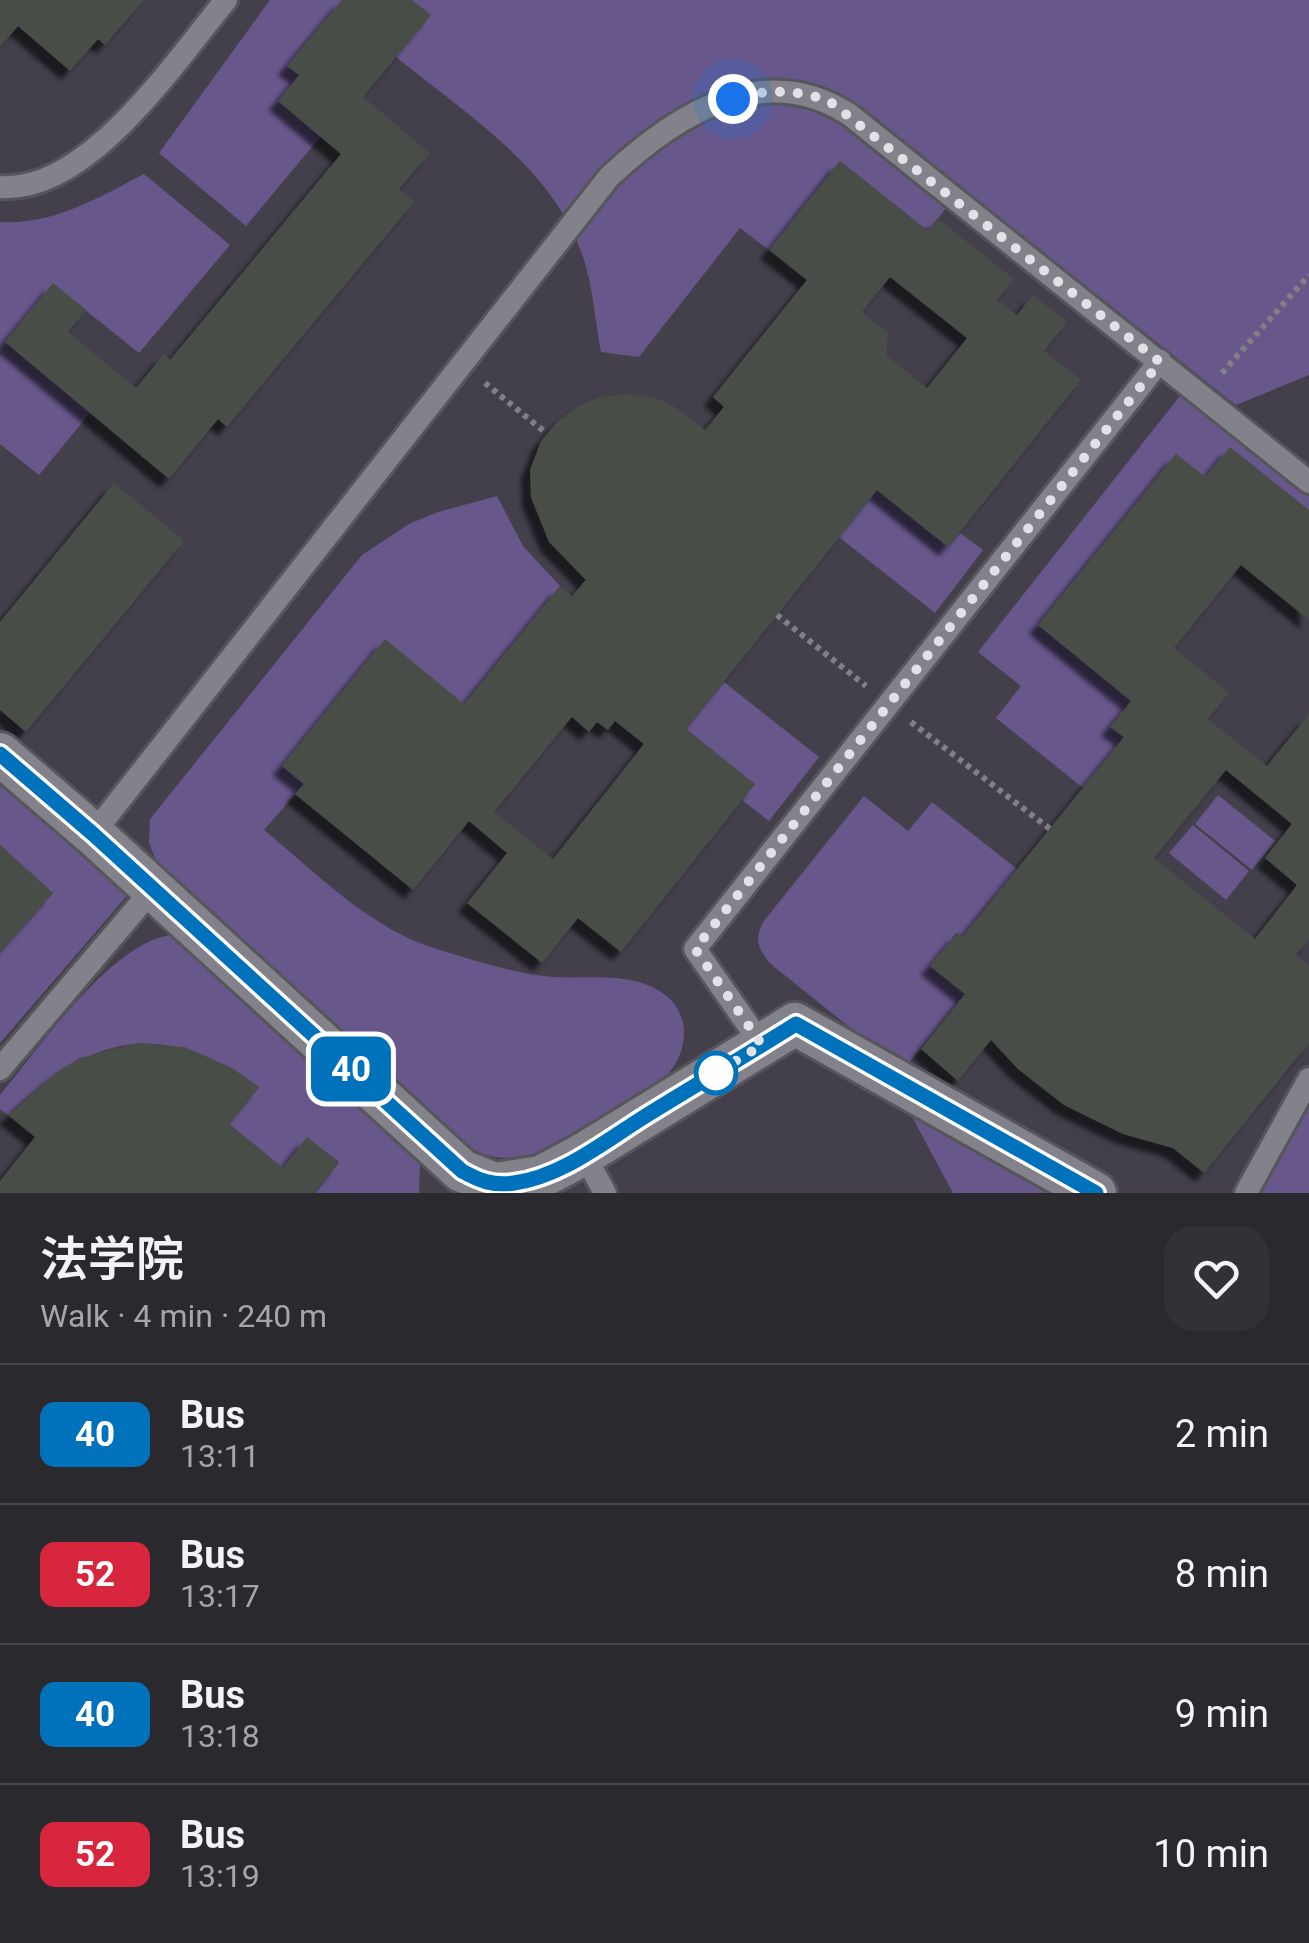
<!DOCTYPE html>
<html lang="en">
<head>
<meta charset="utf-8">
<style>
  :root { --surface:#2a292e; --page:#323136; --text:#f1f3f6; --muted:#a5a6aa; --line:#46454a }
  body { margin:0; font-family:Roboto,"Noto Sans SC",sans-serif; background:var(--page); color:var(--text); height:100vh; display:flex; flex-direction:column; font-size:38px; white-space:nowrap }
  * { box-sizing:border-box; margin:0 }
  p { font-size:32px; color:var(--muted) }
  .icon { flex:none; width:55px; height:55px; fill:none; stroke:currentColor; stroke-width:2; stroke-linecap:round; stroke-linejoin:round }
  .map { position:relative; height:1193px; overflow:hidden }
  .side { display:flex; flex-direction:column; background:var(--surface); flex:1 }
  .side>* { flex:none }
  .badge { padding:0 20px; border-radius:15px; font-size:35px; line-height:65px }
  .you { position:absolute; width:50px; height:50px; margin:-25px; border:8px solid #fff; border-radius:50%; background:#1a73e8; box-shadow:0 0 0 15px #1a73e833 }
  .map>.badge { position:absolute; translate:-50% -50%; box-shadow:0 0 0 5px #fff }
  .round { display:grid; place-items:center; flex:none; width:105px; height:105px; border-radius:30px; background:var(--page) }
  .overview { display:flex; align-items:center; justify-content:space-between; height:170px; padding:0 40px }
  h1 { font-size:48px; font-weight:600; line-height:75px }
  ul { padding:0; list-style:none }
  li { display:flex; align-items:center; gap:30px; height:140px; padding:0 40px; border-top:2px solid var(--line) }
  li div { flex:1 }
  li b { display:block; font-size:38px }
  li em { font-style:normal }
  li .badge { min-width:110px; font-weight:700; text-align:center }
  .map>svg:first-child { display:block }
  .built { fill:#43404c }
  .green { fill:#67578b }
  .building { fill:#484d47; fill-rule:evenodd; filter:url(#shadow) }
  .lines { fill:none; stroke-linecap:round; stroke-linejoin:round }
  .lane-casing { stroke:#56555a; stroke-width:28 }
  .street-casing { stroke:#56555a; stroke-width:48 }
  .path { stroke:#818085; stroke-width:6; stroke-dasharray:5 5; stroke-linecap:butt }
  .lane { stroke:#838189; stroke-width:22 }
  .street { stroke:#838189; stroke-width:42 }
  .line-casing { stroke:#fff; stroke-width:22 }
  .line { stroke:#0072bc; stroke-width:15 }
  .walk { stroke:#e2e1e5; stroke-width:10; stroke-dasharray:0 18 }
  .stop-dot { fill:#fff; stroke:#0072bc; stroke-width:5 }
</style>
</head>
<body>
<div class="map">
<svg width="1309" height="1193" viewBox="0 0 1309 1193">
  <defs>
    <filter id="shadow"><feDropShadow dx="-9" dy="9" stdDeviation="2.5" flood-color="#0009"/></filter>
  </defs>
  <rect width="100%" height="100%" fill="#38373d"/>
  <rect class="built" x="0" y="0" width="1309" height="1193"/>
  <g class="green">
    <path d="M270,0H342L288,65L299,75L321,136L246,226L159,153Z"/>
    <path d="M412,0H1309V375L1236,405L962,188L928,231L840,161L769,250L740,228L639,357L601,352C595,321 593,284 582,254C551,166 466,114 396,57L430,16Z"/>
    <path d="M144,174L230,245L139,353L53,284L5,342L90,413L39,475L0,444V222C53,225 98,198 144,174Z"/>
    <path d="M1183,392L1309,494V510L1205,477L1176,454L1038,625L1131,701L1124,737L1083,788L996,718L1021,686L978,652Z"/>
    <path d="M877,490L948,547L960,533L983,550L935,613L839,537Z"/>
    <path d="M497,496L523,546L560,586L464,704L385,640L304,784L264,830C319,875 371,930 440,950C473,960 510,972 544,976C584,981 629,969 664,994C692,1015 688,1051 668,1074C623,1105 552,1165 495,1157C476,1154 462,1142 447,1132L159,868L149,843L150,819L362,555L409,524L438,512Z"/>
    <path d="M724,682L819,757L769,821L742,800L754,784L686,729Z"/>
    <path d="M0,780L132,890L0,1043V952L53,893L0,845Z"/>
    <path d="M1218,795L1275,841L1252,870L1195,824Z"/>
    <path d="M864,796L908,831L932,802L1017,869L962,937L956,933L931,966L965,994L903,1070L772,965C758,950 754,940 763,922Z"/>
    <path d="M1193,825L1249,871L1226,900L1169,853Z"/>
    <path d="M178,935L415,1148L420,1162L419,1193H315L339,1162L307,1138L283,1168L229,1124L259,1087C161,1018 91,1034 8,1115L0,1109V1095C37,1051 118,932 178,935Z"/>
    <path d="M1309,1102V1193H1258Z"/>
    <path d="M910,1113L1061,1193H953Z"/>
  </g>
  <g class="building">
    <path d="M0,0H144L105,45L98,39L70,71L18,26L0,47Z"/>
    <path d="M342,0H412L431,15L363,97L430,153L399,189L414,202L227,427L218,419L169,479L5,342L53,283L86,310L68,332L136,388L164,354L170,360L341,154L278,101L299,75L287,66Z"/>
    <path d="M840,161L928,231L937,218L1014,279L997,300L1017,315L1033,295L1067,322L1044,351L1081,380L948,547L877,490L686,729L755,784L621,952L578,918L542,963L467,903L507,853L469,821L413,890L295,794L304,784L282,766L385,639L464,704L560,586L572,596L586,580L549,542L531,497L530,470L541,441L557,422L577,407L600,397L627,394L656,398L673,406L705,430L724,407L713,397L807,280L769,250ZM890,277L967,338L927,388L886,355L888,333L862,312ZM572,717L589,732L597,722L608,730L615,721L644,744L553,859L494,812Z"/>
    <path d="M1230,447L1309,510V620L1241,565L1174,648L1229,693L1208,719L1267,766L1309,714V939L1296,955L1309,966V1043L1204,1173L1173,1148L1123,1134L1064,1105L1018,1069L991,1040L958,1081L921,1049L965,994L930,966L957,933L962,937L1124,737L1110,727L1131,701L1038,625L1176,454L1205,477ZM1226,770L1292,824L1265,858L1297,885L1255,939L1154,858Z"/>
    <path d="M114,483L184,541L26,732L0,710V622Z"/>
    <path d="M0,845L53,893L0,952Z"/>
    <path d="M138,1043L185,1047L232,1068L259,1087L229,1124L283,1168L307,1137L339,1163L314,1193H0V1181L35,1137L8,1115L54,1074L80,1058Z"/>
  </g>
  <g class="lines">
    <defs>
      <g id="lane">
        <path d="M0,187C88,194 175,61 226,0"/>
        <path d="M93,834L609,177C675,115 763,58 850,115L1309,482"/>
        <path d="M762,1045L695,949L1160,361"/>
        <path d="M0,1069L153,889"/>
        <path d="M584,1154L605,1193"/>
        <path d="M1246,1193L1309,1079"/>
      </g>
      <path id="street" d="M0,754L93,834L462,1171L495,1184L541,1177L584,1154L795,1024L1095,1193"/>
    </defs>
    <use href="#lane" class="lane-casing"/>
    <use href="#street" class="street-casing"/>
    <g class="path">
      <path d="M1222,373L1309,275"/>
      <path d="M485,383L546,433"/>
      <path d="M777,615L866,686"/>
      <path d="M911,722L1050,829"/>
    </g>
    <use href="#lane" class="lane"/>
    <use href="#street" class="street"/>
  </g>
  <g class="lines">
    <defs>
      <path id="line" d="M0,754L93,834L462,1171C480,1181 493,1186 514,1183C561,1177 604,1142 644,1117C694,1086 745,1056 796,1024L1096,1193"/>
    </defs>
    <use href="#line" class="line-casing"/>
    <use href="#line" class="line"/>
    <path class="walk" d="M716,1073L703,1081L762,1045L695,949L1160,362L829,101C794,89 768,89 733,99"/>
  </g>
  <circle class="stop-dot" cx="716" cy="1073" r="20"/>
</svg>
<div class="you" style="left:733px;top:99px"></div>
<b class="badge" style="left:351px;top:1069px;background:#0072bc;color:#fff">40</b>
</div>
<section class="side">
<div class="overview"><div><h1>法学院</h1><p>Walk · 4 min · 240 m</p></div><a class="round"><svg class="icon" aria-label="heart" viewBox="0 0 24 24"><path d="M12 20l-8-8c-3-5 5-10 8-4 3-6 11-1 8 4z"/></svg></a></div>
<ul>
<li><span class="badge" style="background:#0072bc;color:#fff">40</span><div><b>Bus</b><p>13:11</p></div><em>2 min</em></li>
<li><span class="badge" style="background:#d7263d;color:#fff">52</span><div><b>Bus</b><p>13:17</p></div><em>8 min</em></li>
<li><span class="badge" style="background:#0072bc;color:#fff">40</span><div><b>Bus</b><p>13:18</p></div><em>9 min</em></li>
<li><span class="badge" style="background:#d7263d;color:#fff">52</span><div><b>Bus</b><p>13:19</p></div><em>10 min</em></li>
</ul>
</section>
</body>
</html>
